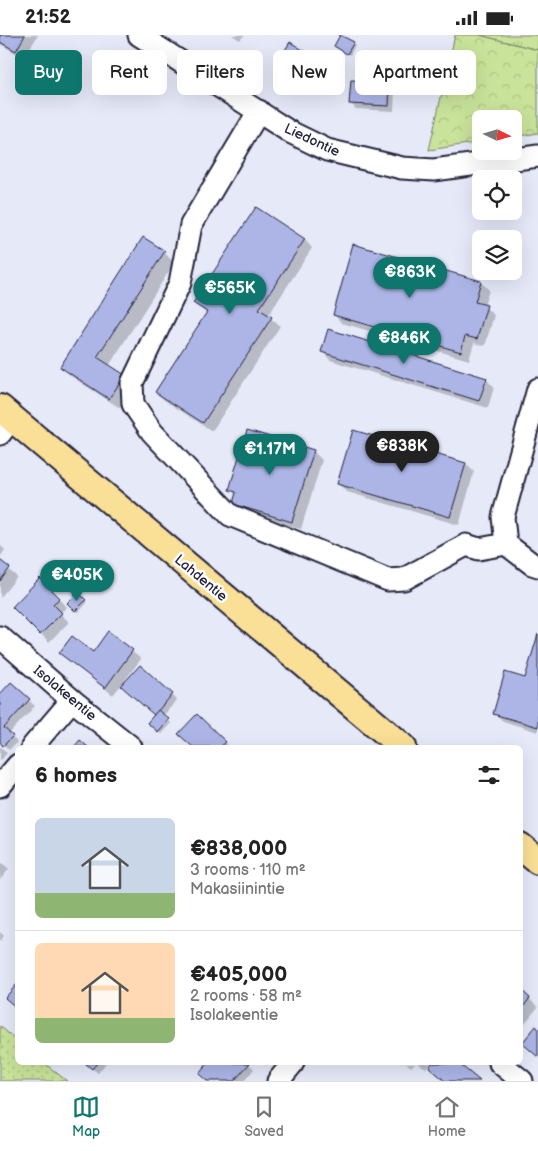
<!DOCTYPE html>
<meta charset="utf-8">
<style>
:root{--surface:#fff;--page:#f2f2f2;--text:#222;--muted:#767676;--line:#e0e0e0;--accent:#0f766e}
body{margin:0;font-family:"Balsamiq Sans",sans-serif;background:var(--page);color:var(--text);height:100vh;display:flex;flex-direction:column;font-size:19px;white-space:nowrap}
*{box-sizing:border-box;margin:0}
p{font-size:16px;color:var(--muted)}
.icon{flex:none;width:28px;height:28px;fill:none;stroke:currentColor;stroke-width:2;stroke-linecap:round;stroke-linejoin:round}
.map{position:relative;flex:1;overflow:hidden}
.panel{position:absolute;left:15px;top:710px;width:508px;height:320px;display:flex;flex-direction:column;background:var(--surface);border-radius:8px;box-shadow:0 5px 20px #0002}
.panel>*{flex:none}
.hud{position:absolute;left:15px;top:15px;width:509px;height:45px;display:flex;gap:10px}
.needle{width:32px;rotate:95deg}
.fabs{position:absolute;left:472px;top:75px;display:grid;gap:10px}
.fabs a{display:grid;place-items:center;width:50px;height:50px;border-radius:8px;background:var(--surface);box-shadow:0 5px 20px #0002;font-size:25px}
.price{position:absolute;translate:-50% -42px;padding:0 11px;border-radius:18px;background:var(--accent);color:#fff;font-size:16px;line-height:32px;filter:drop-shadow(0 1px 2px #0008)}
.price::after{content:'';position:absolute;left:50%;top:30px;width:15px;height:11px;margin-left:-8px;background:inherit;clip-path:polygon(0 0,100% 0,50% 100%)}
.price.selected{background:#222;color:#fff}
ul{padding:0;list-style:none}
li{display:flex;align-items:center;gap:15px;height:125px;padding:0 20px}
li+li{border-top:1px solid var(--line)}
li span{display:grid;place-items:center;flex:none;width:140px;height:100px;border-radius:8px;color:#555}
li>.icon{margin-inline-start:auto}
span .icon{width:60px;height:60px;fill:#fffc;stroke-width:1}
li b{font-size:21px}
h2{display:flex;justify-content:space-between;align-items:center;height:60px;padding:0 20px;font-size:21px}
.chip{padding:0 18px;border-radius:8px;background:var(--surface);box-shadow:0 5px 20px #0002;font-size:18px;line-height:45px}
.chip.selected{background:var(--accent);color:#fff}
.status{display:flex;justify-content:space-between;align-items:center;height:35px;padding:0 25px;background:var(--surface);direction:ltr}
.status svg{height:14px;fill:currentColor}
.tab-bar{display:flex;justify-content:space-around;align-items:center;height:70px;border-top:1px solid var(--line);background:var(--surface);font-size:14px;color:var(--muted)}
.tab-bar a{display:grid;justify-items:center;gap:2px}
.tab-bar .selected{color:var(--accent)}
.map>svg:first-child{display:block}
.grass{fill:url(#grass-tufts);stroke:#76826a}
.forest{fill:url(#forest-crowns);stroke:#76826a}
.park{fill:url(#park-dots);stroke:#76826a}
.shadow{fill:#0003}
.building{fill:#acb5e6;stroke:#22223b}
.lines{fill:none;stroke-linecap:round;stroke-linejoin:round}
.minor-casing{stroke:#22223b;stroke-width:25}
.major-casing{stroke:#22223b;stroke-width:30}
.minor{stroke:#fff;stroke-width:21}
.major{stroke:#fadf96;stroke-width:26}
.labels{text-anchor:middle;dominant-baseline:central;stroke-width:5;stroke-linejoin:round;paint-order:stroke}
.street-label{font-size:14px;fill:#22223b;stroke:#fff}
</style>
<div class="status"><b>21:52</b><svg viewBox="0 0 49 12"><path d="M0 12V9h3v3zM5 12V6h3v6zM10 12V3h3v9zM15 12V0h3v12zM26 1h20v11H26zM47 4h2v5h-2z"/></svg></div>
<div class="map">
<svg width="538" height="1046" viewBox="0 0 538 1046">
<defs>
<pattern id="grass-tufts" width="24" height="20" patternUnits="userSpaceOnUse" patternTransform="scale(1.25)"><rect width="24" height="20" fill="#c9e39a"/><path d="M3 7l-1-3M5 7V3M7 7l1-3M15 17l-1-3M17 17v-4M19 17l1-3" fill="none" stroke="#acc286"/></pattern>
<pattern id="forest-crowns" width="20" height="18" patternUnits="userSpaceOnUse" patternTransform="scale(1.25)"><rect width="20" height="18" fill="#c9e39a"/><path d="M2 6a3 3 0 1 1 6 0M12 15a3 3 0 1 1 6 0" fill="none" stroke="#acc286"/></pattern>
<pattern id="park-dots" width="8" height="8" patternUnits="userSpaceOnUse" patternTransform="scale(1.25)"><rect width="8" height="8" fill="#c9e39a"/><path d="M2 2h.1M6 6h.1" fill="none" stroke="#acc286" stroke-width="1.8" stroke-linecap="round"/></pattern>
</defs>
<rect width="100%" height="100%" fill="#e6e9f8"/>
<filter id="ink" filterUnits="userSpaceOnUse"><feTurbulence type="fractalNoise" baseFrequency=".02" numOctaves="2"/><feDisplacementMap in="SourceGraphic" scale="10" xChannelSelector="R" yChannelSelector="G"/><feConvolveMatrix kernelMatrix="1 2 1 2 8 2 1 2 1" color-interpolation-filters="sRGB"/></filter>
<g filter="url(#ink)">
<!-- grass -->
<path class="grass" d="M479 0H538V15Z"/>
<!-- forest -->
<path class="forest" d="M455 0H479L538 15V98L514 102V84H481V107L429 115Z"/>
<!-- park -->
<path class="park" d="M0 991 17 1006 18 1028H44L67 1046H0Z"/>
<!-- shadow -->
<g class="shadow">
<path d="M0 0H38L24 23 0 9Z"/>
<path d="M232 0H244L240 5Z"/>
<path d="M353 8 355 10 350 20 337 13Z"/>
<path d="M339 25 345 31 332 50 318 41 312 50 279 27 321 28Z"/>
<path d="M406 27 409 30 407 50H399L396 47Z"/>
<path d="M390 48 395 53 394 76 356 74 351 69Z"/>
<path d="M304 204 312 213 268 281 280 291 212 396 164 365 156 357 207 279 195 268Z"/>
<path d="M164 217 174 228 109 331 135 351 120 373 72 342 61 331Z"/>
<path d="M481 247 489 255 484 271 494 280 485 311 474 308 469 325 342 288 334 280Z"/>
<path d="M322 316 486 344 494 352 488 373 330 325Z"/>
<path d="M313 416 322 425 301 494 242 477 234 469 237 460 230 454Z"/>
<path d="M466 429 474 437 459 490 347 457 338 449Z"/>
<path d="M0 510 5 515 0 522Z"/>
<path d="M0 527 17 542 0 563Z"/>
<path d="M40 545 67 572 60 578 69 587 49 607 14 572Z"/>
<path d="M78 559 87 568 78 578 69 568Z"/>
<path d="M109 598 141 624 125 645 172 660 177 665 163 681 171 688 161 699 149 688 155 680 122 649 113 660 61 618 93 619Z"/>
<path d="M538 604V697L503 686 494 678 526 644Z"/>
<path d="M11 649 35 671 9 699 17 707 9 715 0 706V661Z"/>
<path d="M197 681 230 712H194L180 699Z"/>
<path d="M0 711 7 718 1 725 0 724Z"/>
<path d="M0 826 9 834 0 845Z"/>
<path d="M0 897 4 901 0 906Z"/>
<path d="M520 956 538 972 520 994Z"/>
<path d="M85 1028H106L98 1038Z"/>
<path d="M210 1028H248L254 1034 244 1046H208L200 1038Z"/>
<path d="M406 1028H415L411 1032Z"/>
<path d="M418 1028H430L426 1033Z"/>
</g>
<!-- building -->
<g class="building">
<path d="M0 0H25L16 16 0 7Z"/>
<path d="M340 0 354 7 347 19 334 11Z"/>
<path d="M290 7 321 26 327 16 340 24 326 46 312 37 307 46 277 28Z"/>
<path d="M397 25 407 26 405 48H395Z"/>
<path d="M351 45 390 47 389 71 349 69Z"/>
<path d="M256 172 305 204 259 274 272 282 203 388 155 357 207 277 193 268Z"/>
<path d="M143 202 165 216 97 322 125 340 109 364 60 332Z"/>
<path d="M353 209 481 246 475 267 487 270 477 304 465 301 461 317 333 280Z"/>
<path d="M328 294 487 343 479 366 321 317Z"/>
<path d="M247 395 314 415 292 487 233 469 236 457 229 455Z"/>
<path d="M353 395 466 428 450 482 337 449Z"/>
<path d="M0 525 10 533 0 546Z"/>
<path d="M40 543 60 563 53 569 62 578 40 600 12 572Z"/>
<path d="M78 557 86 565 75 576 67 568Z"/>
<path d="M108 596 133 615 105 653 59 618 72 601 93 617Z"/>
<path d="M538 599V692L493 679 505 637 525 643Z"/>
<path d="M140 630 173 659 154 680 121 651Z"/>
<path d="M11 647 30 664 4 693 13 701 3 711 0 707V659Z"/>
<path d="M158 675 169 684 158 697 147 688Z"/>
<path d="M197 679 226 707 220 712H193L178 699Z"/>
<path d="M80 705 88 712H74Z"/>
<path d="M18 948V974L5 963Z"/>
<path d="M520 954 530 963 520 976Z"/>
<path d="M536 991 538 993V1022L522 1008Z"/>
<path d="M85 1028H97L92 1034Z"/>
<path d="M208 1028H250L234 1046H207L199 1039Z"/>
<path d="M432 1028H458L480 1046H445L429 1032Z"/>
</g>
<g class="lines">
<defs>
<g id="minor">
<path d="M139 0 290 97 327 115 402 133 434 135 538 121"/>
<path d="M259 76 191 190 180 248 132 348 133 369 152 397 230 480 388 545 404 544 466 510 479 514 506 509"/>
<path d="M538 354 503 482 506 509 532 529 538 531"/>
<path d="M0 399 12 383"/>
<path d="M0 602 72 665 131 712"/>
<path d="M32 712 72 665"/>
<path d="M0 751 18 730"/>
<path d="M500 1028 522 1046"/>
<path d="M278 1046 293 1028"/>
</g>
<g id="major">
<path d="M0 373 403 712"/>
<path d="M520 811 538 826"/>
</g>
</defs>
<!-- minor casing -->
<use href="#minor" class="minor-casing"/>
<!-- major casing -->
<use href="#major" class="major-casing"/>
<!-- minor -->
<use href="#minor" class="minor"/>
<!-- major -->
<use href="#major" class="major"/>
</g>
</g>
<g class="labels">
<!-- street labels -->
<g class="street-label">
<text transform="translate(312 105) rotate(25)">Liedontie</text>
<text transform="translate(201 543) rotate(40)">Lahdentie</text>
<text transform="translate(65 658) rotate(40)">Isolakeentie</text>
</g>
</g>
</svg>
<div class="fabs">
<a><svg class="needle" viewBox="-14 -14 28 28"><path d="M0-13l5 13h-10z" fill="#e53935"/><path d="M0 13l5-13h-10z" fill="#767676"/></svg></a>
<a><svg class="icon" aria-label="locate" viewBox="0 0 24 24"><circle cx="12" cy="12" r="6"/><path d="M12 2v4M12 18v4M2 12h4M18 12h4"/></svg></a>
<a><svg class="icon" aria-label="layers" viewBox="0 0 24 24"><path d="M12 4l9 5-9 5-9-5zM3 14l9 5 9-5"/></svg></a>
</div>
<b class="price" style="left:410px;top:264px">€863K</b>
<b class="price" style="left:230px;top:280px">€565K</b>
<b class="price" style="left:404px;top:330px">€846K</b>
<b class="price selected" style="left:402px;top:438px">€838K</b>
<b class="price" style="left:270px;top:441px">€1.17M</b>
<b class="price" style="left:77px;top:567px">€405K</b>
<div class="hud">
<a class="chip selected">Buy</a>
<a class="chip">Rent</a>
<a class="chip">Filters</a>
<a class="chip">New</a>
<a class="chip">Apartment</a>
</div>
<section class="panel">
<h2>6 homes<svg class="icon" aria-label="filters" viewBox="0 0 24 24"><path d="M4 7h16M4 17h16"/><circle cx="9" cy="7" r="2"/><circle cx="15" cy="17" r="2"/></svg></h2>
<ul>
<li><span style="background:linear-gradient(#c9d6e8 75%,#8fb573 0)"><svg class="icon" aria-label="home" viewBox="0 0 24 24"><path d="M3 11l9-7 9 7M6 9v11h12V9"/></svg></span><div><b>€838,000</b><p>3 rooms · 110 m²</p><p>Makasiinintie</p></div></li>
<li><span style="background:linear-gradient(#ffd9b3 75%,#8fb573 0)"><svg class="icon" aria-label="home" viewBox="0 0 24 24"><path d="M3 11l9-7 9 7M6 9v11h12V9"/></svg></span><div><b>€405,000</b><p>2 rooms · 58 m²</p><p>Isolakeentie</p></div></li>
</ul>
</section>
</div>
<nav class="tab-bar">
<a class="selected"><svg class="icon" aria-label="map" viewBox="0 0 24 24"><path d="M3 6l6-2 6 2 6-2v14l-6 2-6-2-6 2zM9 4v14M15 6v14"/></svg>Map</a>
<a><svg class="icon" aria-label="saved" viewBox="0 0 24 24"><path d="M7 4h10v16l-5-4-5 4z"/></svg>Saved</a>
<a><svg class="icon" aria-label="home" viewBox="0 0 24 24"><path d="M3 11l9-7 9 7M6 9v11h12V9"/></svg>Home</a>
</nav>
